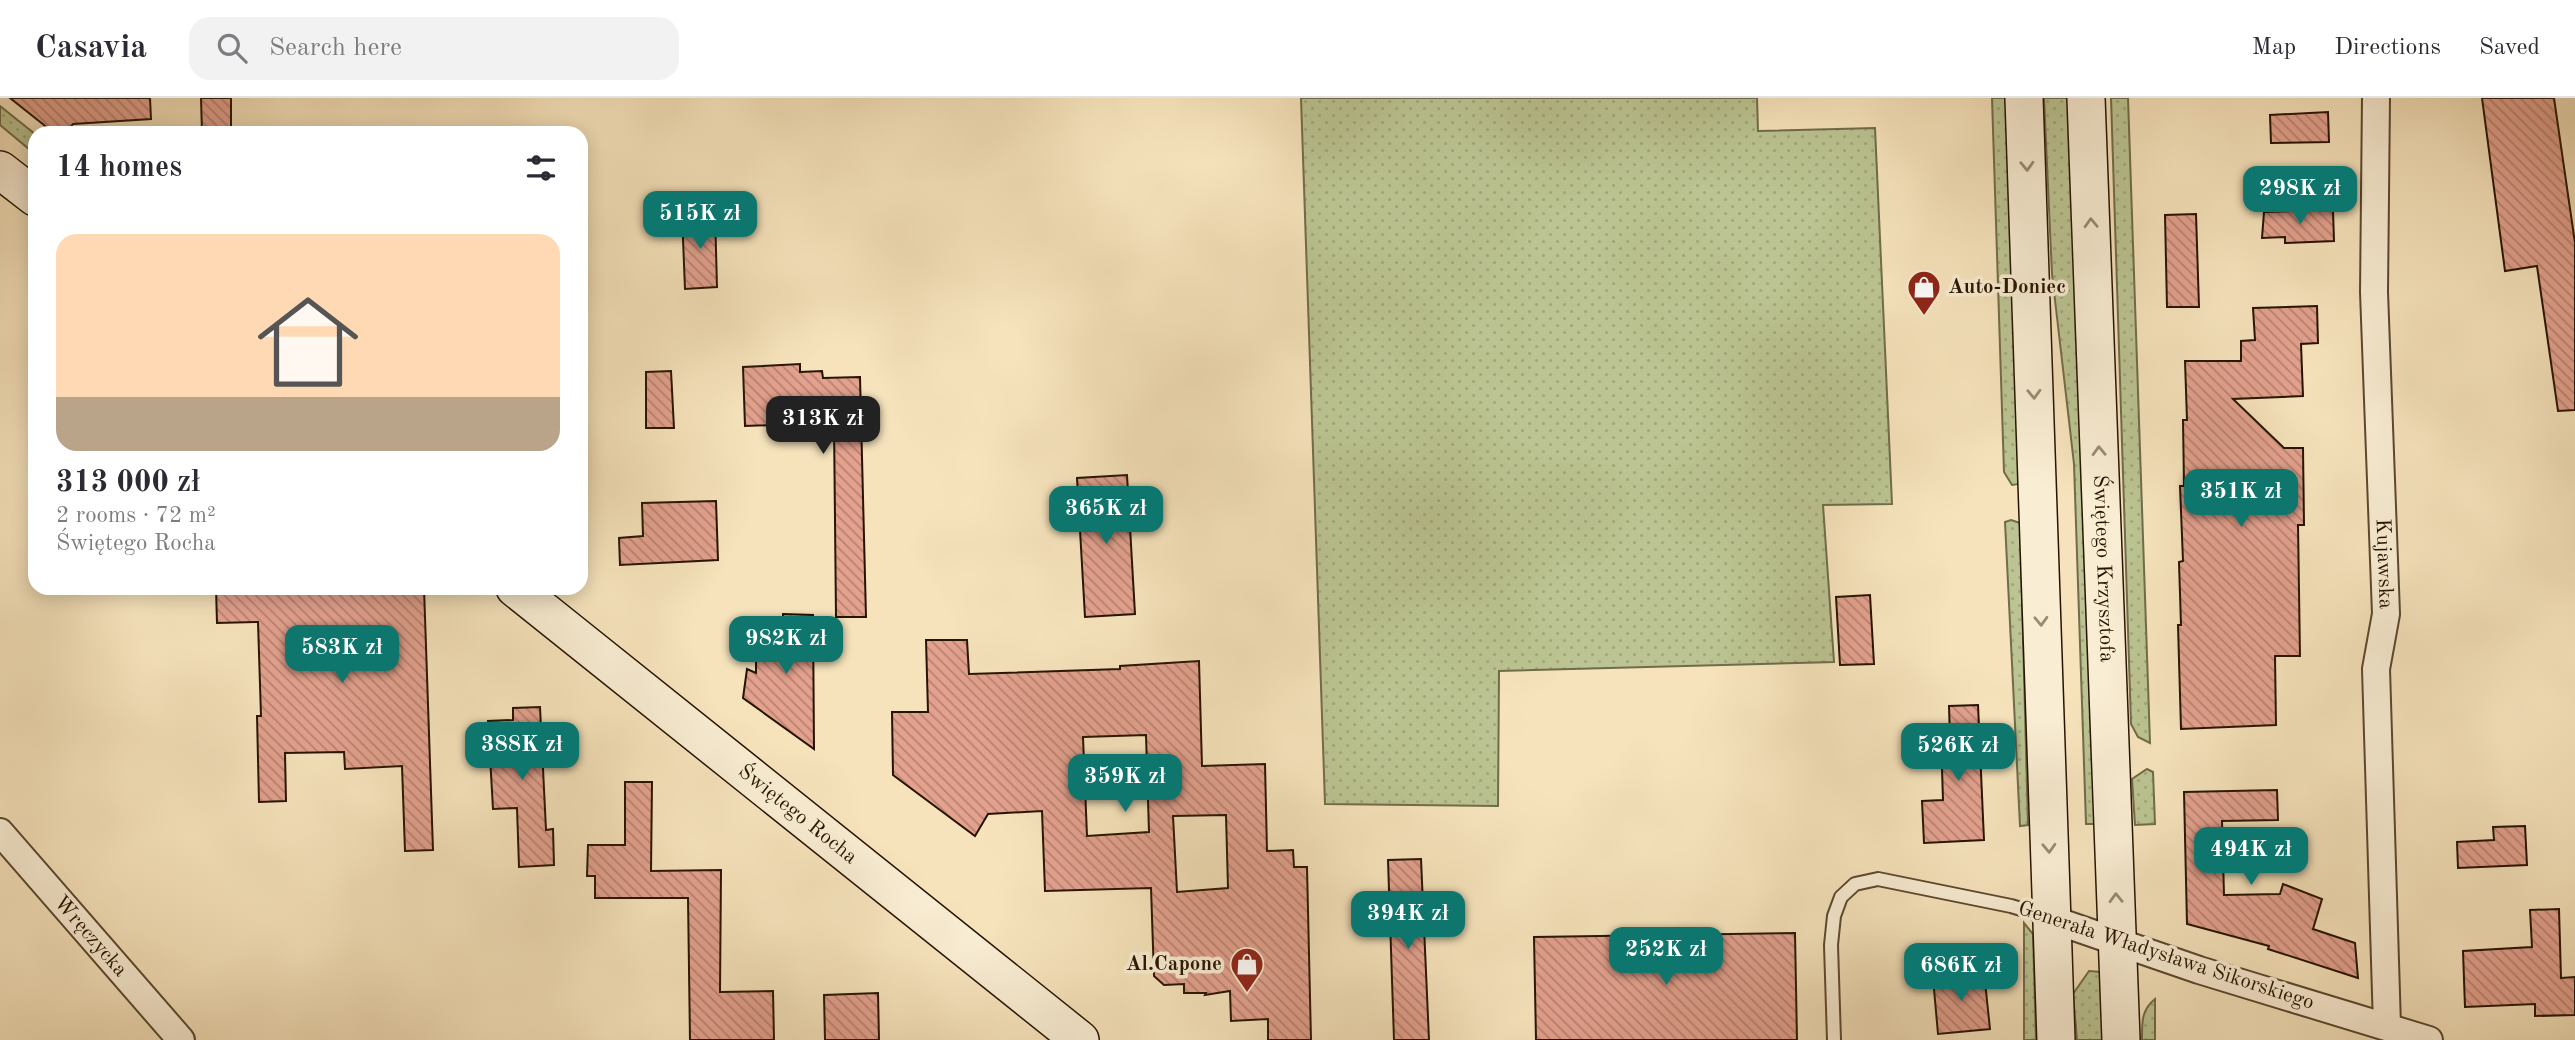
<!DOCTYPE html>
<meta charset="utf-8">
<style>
:root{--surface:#fff;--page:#f2f2f3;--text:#2b2b33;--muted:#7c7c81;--line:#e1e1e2;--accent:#0f766e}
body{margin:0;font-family:"Old Standard TT",serif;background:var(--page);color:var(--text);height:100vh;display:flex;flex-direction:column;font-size:26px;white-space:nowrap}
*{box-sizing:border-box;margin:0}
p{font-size:23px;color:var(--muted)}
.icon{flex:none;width:38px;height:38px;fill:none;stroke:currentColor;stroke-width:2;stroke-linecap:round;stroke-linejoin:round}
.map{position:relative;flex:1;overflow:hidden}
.details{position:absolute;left:28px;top:28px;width:560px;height:469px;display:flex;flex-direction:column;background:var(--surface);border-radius:21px;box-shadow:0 4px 18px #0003}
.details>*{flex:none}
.price{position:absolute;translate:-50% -60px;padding:0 16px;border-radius:14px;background:var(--accent);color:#fff;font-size:23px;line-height:46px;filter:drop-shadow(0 2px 4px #0008)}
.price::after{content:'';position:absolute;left:50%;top:42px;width:21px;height:16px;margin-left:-10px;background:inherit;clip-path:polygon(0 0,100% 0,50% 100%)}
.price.selected{background:#222;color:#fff}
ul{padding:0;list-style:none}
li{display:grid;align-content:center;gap:14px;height:371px;padding:0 28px}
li+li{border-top:2px solid var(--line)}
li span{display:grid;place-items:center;height:217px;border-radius:21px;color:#555}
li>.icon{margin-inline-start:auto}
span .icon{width:126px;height:126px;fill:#fffc;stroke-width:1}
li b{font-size:30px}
h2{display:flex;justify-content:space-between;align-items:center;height:84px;padding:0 28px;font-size:30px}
header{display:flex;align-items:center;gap:42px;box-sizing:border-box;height:98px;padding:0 35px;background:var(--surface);border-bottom:2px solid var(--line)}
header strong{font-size:33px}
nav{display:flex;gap:38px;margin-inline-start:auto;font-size:24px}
.search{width:490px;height:63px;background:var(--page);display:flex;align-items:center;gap:18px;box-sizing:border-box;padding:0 24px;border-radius:21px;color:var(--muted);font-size:26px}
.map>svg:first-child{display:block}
.grass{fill:url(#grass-dots);stroke:#716c49;stroke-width:2}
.building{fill:url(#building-back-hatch);stroke:#271400;stroke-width:2;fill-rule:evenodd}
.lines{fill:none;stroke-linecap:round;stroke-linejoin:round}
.lane-casing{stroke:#5b482f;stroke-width:16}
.street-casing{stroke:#5b482f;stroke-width:30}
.secondary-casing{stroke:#271400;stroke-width:40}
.lane{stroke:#f9edd3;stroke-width:12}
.street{stroke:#f9edd3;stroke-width:26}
.secondary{stroke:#f9edd3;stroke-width:37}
.oneway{stroke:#9a8b74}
.labels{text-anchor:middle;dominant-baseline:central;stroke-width:7;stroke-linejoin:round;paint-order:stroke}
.poi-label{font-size:21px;font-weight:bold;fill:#271400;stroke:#f9edd3;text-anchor:start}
.street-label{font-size:21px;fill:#271400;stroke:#f9edd3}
</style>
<header>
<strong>Casavia</strong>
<div class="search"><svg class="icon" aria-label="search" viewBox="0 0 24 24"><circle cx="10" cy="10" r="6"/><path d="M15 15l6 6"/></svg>Search here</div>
<nav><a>Map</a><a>Directions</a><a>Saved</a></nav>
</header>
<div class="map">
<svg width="2575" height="942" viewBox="0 0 2575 942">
<defs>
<pattern id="grass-dots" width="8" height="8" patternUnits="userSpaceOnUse" patternTransform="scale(1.75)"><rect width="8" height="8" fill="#bbc492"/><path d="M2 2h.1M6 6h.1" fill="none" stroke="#a1a87c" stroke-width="1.8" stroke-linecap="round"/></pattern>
<pattern id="building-back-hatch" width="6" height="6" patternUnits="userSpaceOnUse" patternTransform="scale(1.75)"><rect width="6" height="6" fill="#e3a18e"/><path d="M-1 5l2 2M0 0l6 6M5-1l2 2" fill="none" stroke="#b88272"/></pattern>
</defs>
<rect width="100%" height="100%" fill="#f6e3bc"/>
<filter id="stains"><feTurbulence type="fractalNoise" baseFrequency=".00286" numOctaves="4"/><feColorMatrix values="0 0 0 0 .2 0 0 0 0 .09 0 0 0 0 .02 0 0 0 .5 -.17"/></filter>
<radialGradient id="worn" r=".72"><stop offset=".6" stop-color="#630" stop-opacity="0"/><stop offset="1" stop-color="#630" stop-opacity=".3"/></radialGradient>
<!-- grass -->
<g class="grass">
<path d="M1301 0H1757L1758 33 1875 30 1892 406 1823 407 1834 564 1499 573 1498 708 1325 706Z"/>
<path d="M1992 0H2006L2019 386 2012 387 2004 374Z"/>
<path d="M2044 0H2072L2097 726H2086L2074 366 2052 176Z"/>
<path d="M2111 0H2128L2150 645 2138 639 2131 626Z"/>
<path d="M0 8 35 36V56L0 27Z"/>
<path d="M2011 422 2020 425 2028 727 2020 728 2005 424Z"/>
<path d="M2147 671 2153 674 2155 726 2135 727 2132 681Z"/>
<path d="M2024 825 2033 836 2036 942H2024Z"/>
<path d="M2089 873 2101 874 2104 942H2077L2073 896Z"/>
<path d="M2155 901V942H2142C2142 925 2141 912 2155 901Z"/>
</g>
<!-- building -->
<g class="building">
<path d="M10 0H150L151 21 73 26 66 35H54Z"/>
<path d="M201 0H231V35H202Z"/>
<path d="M2482 0H2554L2575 145V312L2558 313 2537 168 2505 173Z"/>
<path d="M2328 14 2329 44 2271 45 2270 17Z"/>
<path d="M2333 112 2334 143 2285 145V139L2262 140 2264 114Z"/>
<path d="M715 115 717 189 685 191 682 116Z"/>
<path d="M2196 116 2199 209H2167L2165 117Z"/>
<path d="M2317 208 2318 245 2301 246 2303 298 2233 301 2284 350H2303L2304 427H2298L2300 558H2275L2276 627 2181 631 2178 527H2181L2179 464 2183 463 2180 388H2184L2183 322H2187L2185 263H2241V243L2255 242 2253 210Z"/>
<path d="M800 266V274L822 273 823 280 860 279 866 519H836L834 325 745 328 743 269Z"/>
<path d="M671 273 674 330H646V274Z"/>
<path d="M1127 377 1135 516 1085 519 1077 380Z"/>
<path d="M716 403 718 462 620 467 619 440 643 438 642 405Z"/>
<path d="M216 490H424L433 752 405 753 402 668 345 671 344 654 285 655 286 703 259 704 257 618H261L258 524 217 525Z"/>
<path d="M1870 497 1874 566 1840 567 1836 499Z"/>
<path d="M783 516 813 517 814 651 743 600 747 571 756 575V533H783Z"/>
<path d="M926 542H967L969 576 1120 571V568L1199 563 1202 668 1265 666 1267 753 1293 752 1294 769H1307L1311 942H1268V921L1231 923 1230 893 1205 897 1206 895H1184V886L1164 887 1154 878 1151 790 1045 793 1042 713 988 716 975 738 893 677 892 614H928ZM1146 637 1149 734 1087 738 1083 639ZM1226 717 1228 790 1177 794 1173 718Z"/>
<path d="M1978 607 1984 742 1924 745 1922 703 1943 702 1941 640H1950L1949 608Z"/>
<path d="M540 609 546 732 553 731 554 767 519 769 517 710 493 711 488 623 513 622V610Z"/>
<path d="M625 684H652L651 773 721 772 720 894 773 893 774 942H690L688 800H595V778H587L588 747H625Z"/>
<path d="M2277 692 2278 722 2222 723 2224 797 2280 796 2283 786 2322 801 2313 831 2355 845 2358 880 2268 851 2269 848 2187 826 2184 694Z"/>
<path d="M2525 728 2527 767 2458 770 2457 744 2494 742 2493 729Z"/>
<path d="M1421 761 1429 942H1394L1388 762Z"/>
<path d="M2559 811 2561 880 2575 879V917L2535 918V906L2465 909 2463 853 2532 849 2530 812Z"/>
<path d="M1795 835 1797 942H1536L1534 839Z"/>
<path d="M1984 874 1990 931 1938 936 1933 880Z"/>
<path d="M878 895 879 942H825L824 897Z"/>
</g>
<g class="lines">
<defs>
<path id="lane" d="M1834 942 1831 847 1834 818 1841 799 1855 786 1878 781 2011 808 2048 819"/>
<g id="street">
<path id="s1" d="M2376 0 2374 194 2386 516 2376 571 2387 928"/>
<path id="s2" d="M0 734 181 942"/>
<path d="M2051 821 2199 872 2429 942"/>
</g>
<g id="secondary">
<path d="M2024 0 2056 942"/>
<path id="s3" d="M2086 0 2121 942"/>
<path d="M0 72 35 99"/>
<path id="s4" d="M515 490 1080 942"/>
</g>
</defs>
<!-- lane casing -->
<use href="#lane" class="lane-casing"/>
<!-- street casing -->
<use href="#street" class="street-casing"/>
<!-- secondary casing -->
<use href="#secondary" class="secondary-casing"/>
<!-- lane -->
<use href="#lane" class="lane"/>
<!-- street -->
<use href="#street" class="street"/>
<!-- secondary -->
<use href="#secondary" class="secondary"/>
</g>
<!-- one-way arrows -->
<defs><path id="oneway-chevron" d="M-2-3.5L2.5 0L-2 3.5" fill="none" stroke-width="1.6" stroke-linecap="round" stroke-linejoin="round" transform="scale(1.75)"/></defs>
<g class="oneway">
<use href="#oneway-chevron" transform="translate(2027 68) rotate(88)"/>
<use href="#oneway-chevron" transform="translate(2091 125) rotate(-92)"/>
<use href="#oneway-chevron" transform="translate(2034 296) rotate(88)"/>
<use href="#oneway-chevron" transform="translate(2099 353) rotate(-92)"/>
<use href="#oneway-chevron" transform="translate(2041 523) rotate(88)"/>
<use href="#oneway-chevron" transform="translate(2049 750) rotate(88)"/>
<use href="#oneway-chevron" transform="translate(2116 800) rotate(-92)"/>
</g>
<!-- icons -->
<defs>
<symbol id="shop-pin" viewBox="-11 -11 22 30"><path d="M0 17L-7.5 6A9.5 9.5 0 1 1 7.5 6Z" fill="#8f2418" stroke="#f9edd3"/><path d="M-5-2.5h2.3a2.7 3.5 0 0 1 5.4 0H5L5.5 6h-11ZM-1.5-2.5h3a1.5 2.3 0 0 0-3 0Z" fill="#fff"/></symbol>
</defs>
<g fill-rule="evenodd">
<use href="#shop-pin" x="1905" y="170" width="38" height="52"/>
<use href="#shop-pin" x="1228" y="847" width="38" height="52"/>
</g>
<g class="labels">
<!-- poi labels -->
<g class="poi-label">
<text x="1948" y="189">Auto-Doniec</text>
<text x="1222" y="866" text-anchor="end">Al.Capone</text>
</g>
<!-- street labels -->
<g class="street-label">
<text stroke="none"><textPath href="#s1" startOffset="466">Kujawska</textPath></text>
<text stroke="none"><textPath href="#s3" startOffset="471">Świętego Krzysztofa</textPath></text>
<text stroke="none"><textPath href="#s4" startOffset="362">Świętego Rocha</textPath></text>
<text stroke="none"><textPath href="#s2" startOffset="138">Wręczycka</textPath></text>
<text transform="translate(2166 858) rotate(18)">Generała Władysława Sikorskiego</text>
</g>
</g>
<rect width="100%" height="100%" filter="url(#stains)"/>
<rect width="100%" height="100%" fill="url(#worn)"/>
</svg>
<b class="price" style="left:2300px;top:128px">298K zł</b>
<b class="price" style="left:700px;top:153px">515K zł</b>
<b class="price selected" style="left:823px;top:358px">313K zł</b>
<b class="price" style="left:2241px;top:431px">351K zł</b>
<b class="price" style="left:1106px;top:448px">365K zł</b>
<b class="price" style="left:786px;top:578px">982K zł</b>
<b class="price" style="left:342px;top:587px">583K zł</b>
<b class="price" style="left:522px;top:684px">388K zł</b>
<b class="price" style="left:1958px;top:685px">526K zł</b>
<b class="price" style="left:1125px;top:716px">359K zł</b>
<b class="price" style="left:2251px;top:789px">494K zł</b>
<b class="price" style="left:1408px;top:853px">394K zł</b>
<b class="price" style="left:1666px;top:889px">252K zł</b>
<b class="price" style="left:1961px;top:905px">686K zł</b>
<section class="details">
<h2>14 homes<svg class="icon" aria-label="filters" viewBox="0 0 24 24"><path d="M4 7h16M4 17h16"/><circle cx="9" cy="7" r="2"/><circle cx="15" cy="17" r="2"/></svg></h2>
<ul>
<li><span style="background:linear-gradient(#ffd9b3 75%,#b9a48a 0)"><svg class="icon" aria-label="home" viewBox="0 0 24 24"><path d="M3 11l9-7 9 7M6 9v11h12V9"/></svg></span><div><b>313 000 zł</b><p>2 rooms · 72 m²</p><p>Świętego Rocha</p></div></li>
</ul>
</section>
</div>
